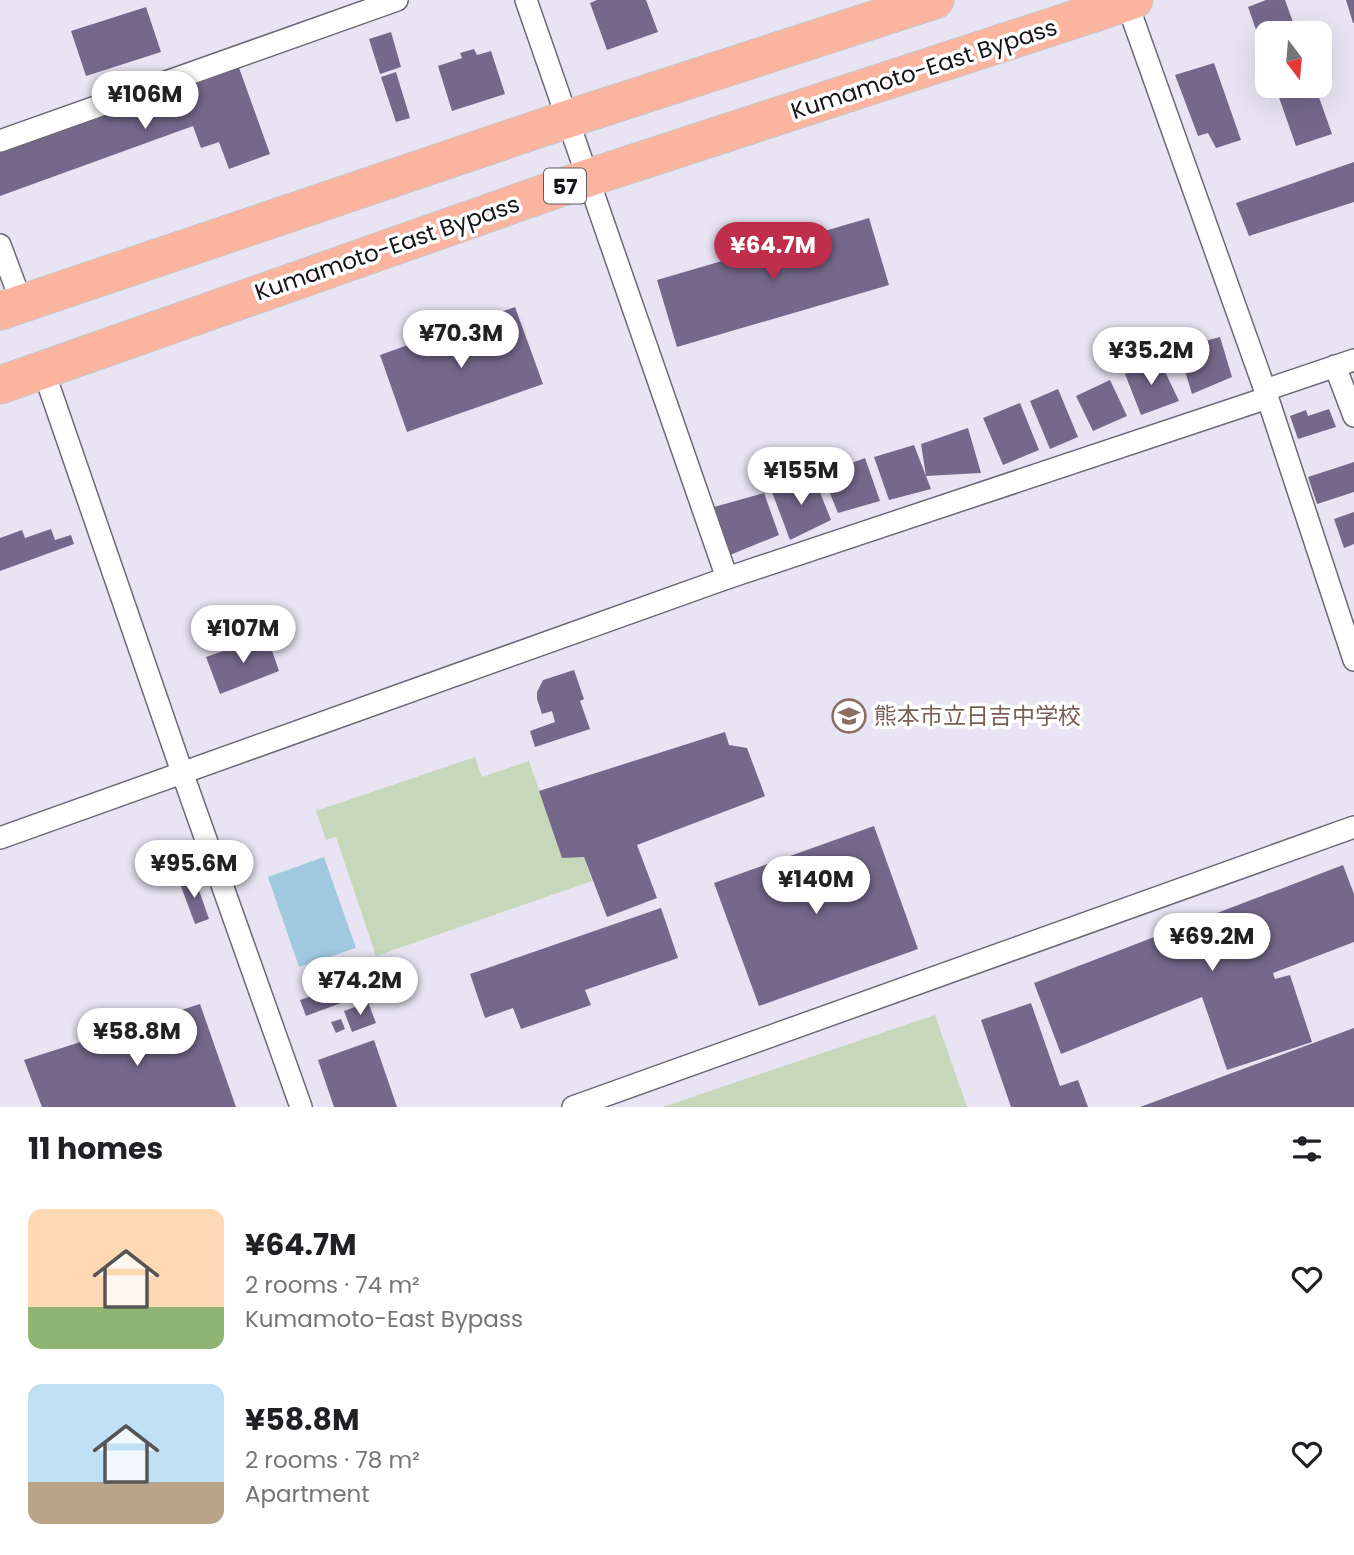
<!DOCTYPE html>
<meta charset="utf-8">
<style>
:root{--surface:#fff;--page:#f2f2f2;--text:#202124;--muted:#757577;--accent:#bf2e4b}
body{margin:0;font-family:Poppins,"Noto Sans JP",sans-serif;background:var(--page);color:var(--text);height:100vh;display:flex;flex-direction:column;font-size:26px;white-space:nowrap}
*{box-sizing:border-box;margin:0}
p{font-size:23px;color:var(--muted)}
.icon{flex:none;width:38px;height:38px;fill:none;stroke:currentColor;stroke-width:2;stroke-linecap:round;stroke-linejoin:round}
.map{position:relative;height:1107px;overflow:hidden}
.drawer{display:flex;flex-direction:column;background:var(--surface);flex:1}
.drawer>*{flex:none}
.needle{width:46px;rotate:164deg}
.buttons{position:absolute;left:1255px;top:21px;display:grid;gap:14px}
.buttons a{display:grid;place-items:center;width:77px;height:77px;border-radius:14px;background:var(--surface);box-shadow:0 7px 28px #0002;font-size:35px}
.price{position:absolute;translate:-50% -60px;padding:0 16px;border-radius:24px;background:#fff;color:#222;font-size:23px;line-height:46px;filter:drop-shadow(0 2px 4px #0008)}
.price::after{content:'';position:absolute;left:50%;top:42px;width:21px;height:16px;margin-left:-10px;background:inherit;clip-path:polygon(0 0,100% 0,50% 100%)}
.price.on{background:var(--accent);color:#fff}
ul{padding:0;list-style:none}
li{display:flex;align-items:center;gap:21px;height:175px;padding:0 28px}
li span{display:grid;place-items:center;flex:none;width:196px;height:140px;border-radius:14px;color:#555}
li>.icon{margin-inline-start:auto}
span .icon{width:84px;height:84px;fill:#fffc;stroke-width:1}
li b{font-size:30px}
h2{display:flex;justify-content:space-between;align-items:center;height:84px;padding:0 28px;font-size:30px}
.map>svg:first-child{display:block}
.green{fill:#c6d8b9}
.water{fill:#a0c9e0}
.building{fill:#74698b}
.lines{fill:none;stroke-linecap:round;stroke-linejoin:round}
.street-casing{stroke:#6c6875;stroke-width:24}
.highway-casing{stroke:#c7c7c8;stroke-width:39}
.street{stroke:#fff;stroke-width:21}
.highway{stroke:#fbb49e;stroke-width:37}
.labels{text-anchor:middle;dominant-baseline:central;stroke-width:7;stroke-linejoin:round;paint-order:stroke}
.shield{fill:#fff;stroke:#5c5b5f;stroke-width:2}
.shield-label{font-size:21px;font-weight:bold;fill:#16151a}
.street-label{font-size:23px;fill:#16151a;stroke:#fff}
.education-label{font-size:23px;fill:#785e54;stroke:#fff;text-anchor:start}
</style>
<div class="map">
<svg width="1354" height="1107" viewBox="0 0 1354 1107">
<rect width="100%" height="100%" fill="#e8e4f3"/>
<!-- green -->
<g class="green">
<path d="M475 757 482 777 529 761 562 857H584L592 881 376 956 336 837 326 840 316 811Z"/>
<path d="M935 1015 967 1107H663Z"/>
</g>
<!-- water -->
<path class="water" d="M324 857 356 948 299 967 268 877Z"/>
<!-- building -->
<g class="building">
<path d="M597 0H646L658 32 607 50 590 3Z"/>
<path d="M1266 0H1285L1297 33H1267V61L1248 7Z"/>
<path d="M1346 0H1354V23H1353Z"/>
<path d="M146 7 161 52 86 76 71 31Z"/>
<path d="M391 32 401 67 380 74 369 39Z"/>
<path d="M474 49 477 55 491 51 505 94 452 111 438 66 462 58 460 53Z"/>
<path d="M1214 63 1241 140 1216 148 1208 133 1198 136 1175 75Z"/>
<path d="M238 65 270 154 229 169 219 142 201 148 193 126 0 196V151Z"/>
<path d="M396 72 410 118 396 122 381 77Z"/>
<path d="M1275 86H1315L1332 134 1296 146Z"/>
<path d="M1354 162V202L1249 236 1236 203Z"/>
<path d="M869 218 889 285 677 347 657 280Z"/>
<path d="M515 307 543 384 407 432 380 355Z"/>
<path d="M1220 337 1232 377 1192 394 1178 348Z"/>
<path d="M1159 359 1179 401 1141 415 1125 374Z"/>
<path d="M1110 380 1127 416 1093 431 1076 396Z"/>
<path d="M1058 389 1078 437 1050 449 1030 401Z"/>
<path d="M1020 403 1039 450 1003 465 983 418Z"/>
<path d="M1329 409 1336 427 1298 439 1290 416 1306 410 1308 416Z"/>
<path d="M968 428 981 473 926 476 921 444Z"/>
<path d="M914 445 931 489 889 500 874 457Z"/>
<path d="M865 458 880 501 838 513 822 474Z"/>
<path d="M1354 462V492L1317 504 1308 477Z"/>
<path d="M814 477 831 520 790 540 772 492Z"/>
<path d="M764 493 779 535 730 555 714 507Z"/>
<path d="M1354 512V544L1344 548 1334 519Z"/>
<path d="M51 529 55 540 71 535 74 544 0 571V538L22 530 25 538Z"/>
<path d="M267 636 279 671 220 694 206 657Z"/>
<path d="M574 670 584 699 580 701 590 729 535 747 530 731 555 722 552 711 542 714 537 699V692L543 680Z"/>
<path d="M725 732 729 745 747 748 765 796 637 845 657 898 607 917 584 857 562 858 539 791Z"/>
<path d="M874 826 918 949 759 1006 714 883Z"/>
<path d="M1343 865 1354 894V942L1273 973 1275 979 1290 975 1312 1042 1227 1070 1202 997 1061 1054 1034 983Z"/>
<path d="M194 876 209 919 195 924 179 881Z"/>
<path d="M661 908 678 958 585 990 591 1005 521 1029 513 1008 485 1018 470 974Z"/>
<path d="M366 977 371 992 306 1016 300 1000Z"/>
<path d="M368 1002 376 1023 352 1032 344 1011Z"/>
<path d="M1031 1003 1060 1086 1078 1080 1088 1107H1011L981 1020Z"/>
<path d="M200 1004 236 1107H42L24 1060Z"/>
<path d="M341 1019 345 1029 336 1033 331 1022Z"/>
<path d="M1354 1028V1107H1140Z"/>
<path d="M374 1040 397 1107H334L318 1060Z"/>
</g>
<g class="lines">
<defs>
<g id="street">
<path d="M526 0 727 578"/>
<path d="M1126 0 1265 390 1354 660"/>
<path d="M0 141 397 0"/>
<path d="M0 245 22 304"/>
<path d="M1335 366 1354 416"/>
<path d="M43 369 182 772 301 1107"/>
<path d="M1265 390 1354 360"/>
<path d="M0 838 727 578 1267 398"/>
<path d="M573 1107 1354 827"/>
</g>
<g id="highway">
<path d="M0 311 568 119 935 0"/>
<path d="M0 385 588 178 1134 0"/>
</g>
</defs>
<!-- street casing -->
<use href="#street" class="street-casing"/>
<!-- highway casing -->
<use href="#highway" class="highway-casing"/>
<!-- street -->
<use href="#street" class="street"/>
<!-- highway -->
<use href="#highway" class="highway"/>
</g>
<!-- icons -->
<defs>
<symbol id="school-ring" viewBox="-11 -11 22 22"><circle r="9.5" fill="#fff" stroke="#8d6e63" stroke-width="1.5"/><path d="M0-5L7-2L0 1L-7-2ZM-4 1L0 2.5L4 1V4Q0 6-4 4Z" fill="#8d6e63"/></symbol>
</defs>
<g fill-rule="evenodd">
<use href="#school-ring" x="830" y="697" width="38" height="38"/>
</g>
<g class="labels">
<!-- shield labels -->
<rect class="shield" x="544" y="168.5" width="42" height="35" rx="5"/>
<g class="shield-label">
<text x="565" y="186">57</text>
</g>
<!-- street labels -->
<g class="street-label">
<text transform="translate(924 69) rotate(-18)">Kumamoto-East Bypass</text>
<text transform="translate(387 248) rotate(-19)">Kumamoto-East Bypass</text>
</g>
<!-- education labels -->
<g class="education-label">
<text x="874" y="716">熊本市立日吉中学校</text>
</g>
</g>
</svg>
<div class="buttons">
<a><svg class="needle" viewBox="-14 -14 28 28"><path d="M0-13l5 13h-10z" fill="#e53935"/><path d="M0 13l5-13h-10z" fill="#757577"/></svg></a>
</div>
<b class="price" style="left:145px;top:131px">¥106M</b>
<b class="price on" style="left:773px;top:282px">¥64.7M</b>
<b class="price" style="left:461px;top:370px">¥70.3M</b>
<b class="price" style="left:1151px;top:387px">¥35.2M</b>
<b class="price" style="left:801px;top:507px">¥155M</b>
<b class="price" style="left:243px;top:665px">¥107M</b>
<b class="price" style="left:194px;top:900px">¥95.6M</b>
<b class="price" style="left:816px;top:916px">¥140M</b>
<b class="price" style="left:1212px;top:973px">¥69.2M</b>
<b class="price" style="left:360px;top:1017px">¥74.2M</b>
<b class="price" style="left:137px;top:1068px">¥58.8M</b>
</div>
<section class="drawer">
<h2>11 homes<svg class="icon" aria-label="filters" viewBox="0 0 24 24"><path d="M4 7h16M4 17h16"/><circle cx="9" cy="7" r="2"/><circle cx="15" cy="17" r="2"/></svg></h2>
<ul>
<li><span style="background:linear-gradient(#ffd9b3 70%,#8fb573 0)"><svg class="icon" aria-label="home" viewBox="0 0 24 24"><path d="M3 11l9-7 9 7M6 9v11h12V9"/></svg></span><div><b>¥64.7M</b><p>2 rooms · 74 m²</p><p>Kumamoto-East Bypass</p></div><svg class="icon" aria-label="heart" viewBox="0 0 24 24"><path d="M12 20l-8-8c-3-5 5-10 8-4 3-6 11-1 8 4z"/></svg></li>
<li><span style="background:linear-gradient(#bfe0f5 70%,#b9a48a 0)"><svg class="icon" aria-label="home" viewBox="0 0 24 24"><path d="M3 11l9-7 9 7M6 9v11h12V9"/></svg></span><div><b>¥58.8M</b><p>2 rooms · 78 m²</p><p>Apartment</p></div><svg class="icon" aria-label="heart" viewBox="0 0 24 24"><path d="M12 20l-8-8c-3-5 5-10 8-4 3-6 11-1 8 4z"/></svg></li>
</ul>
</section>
